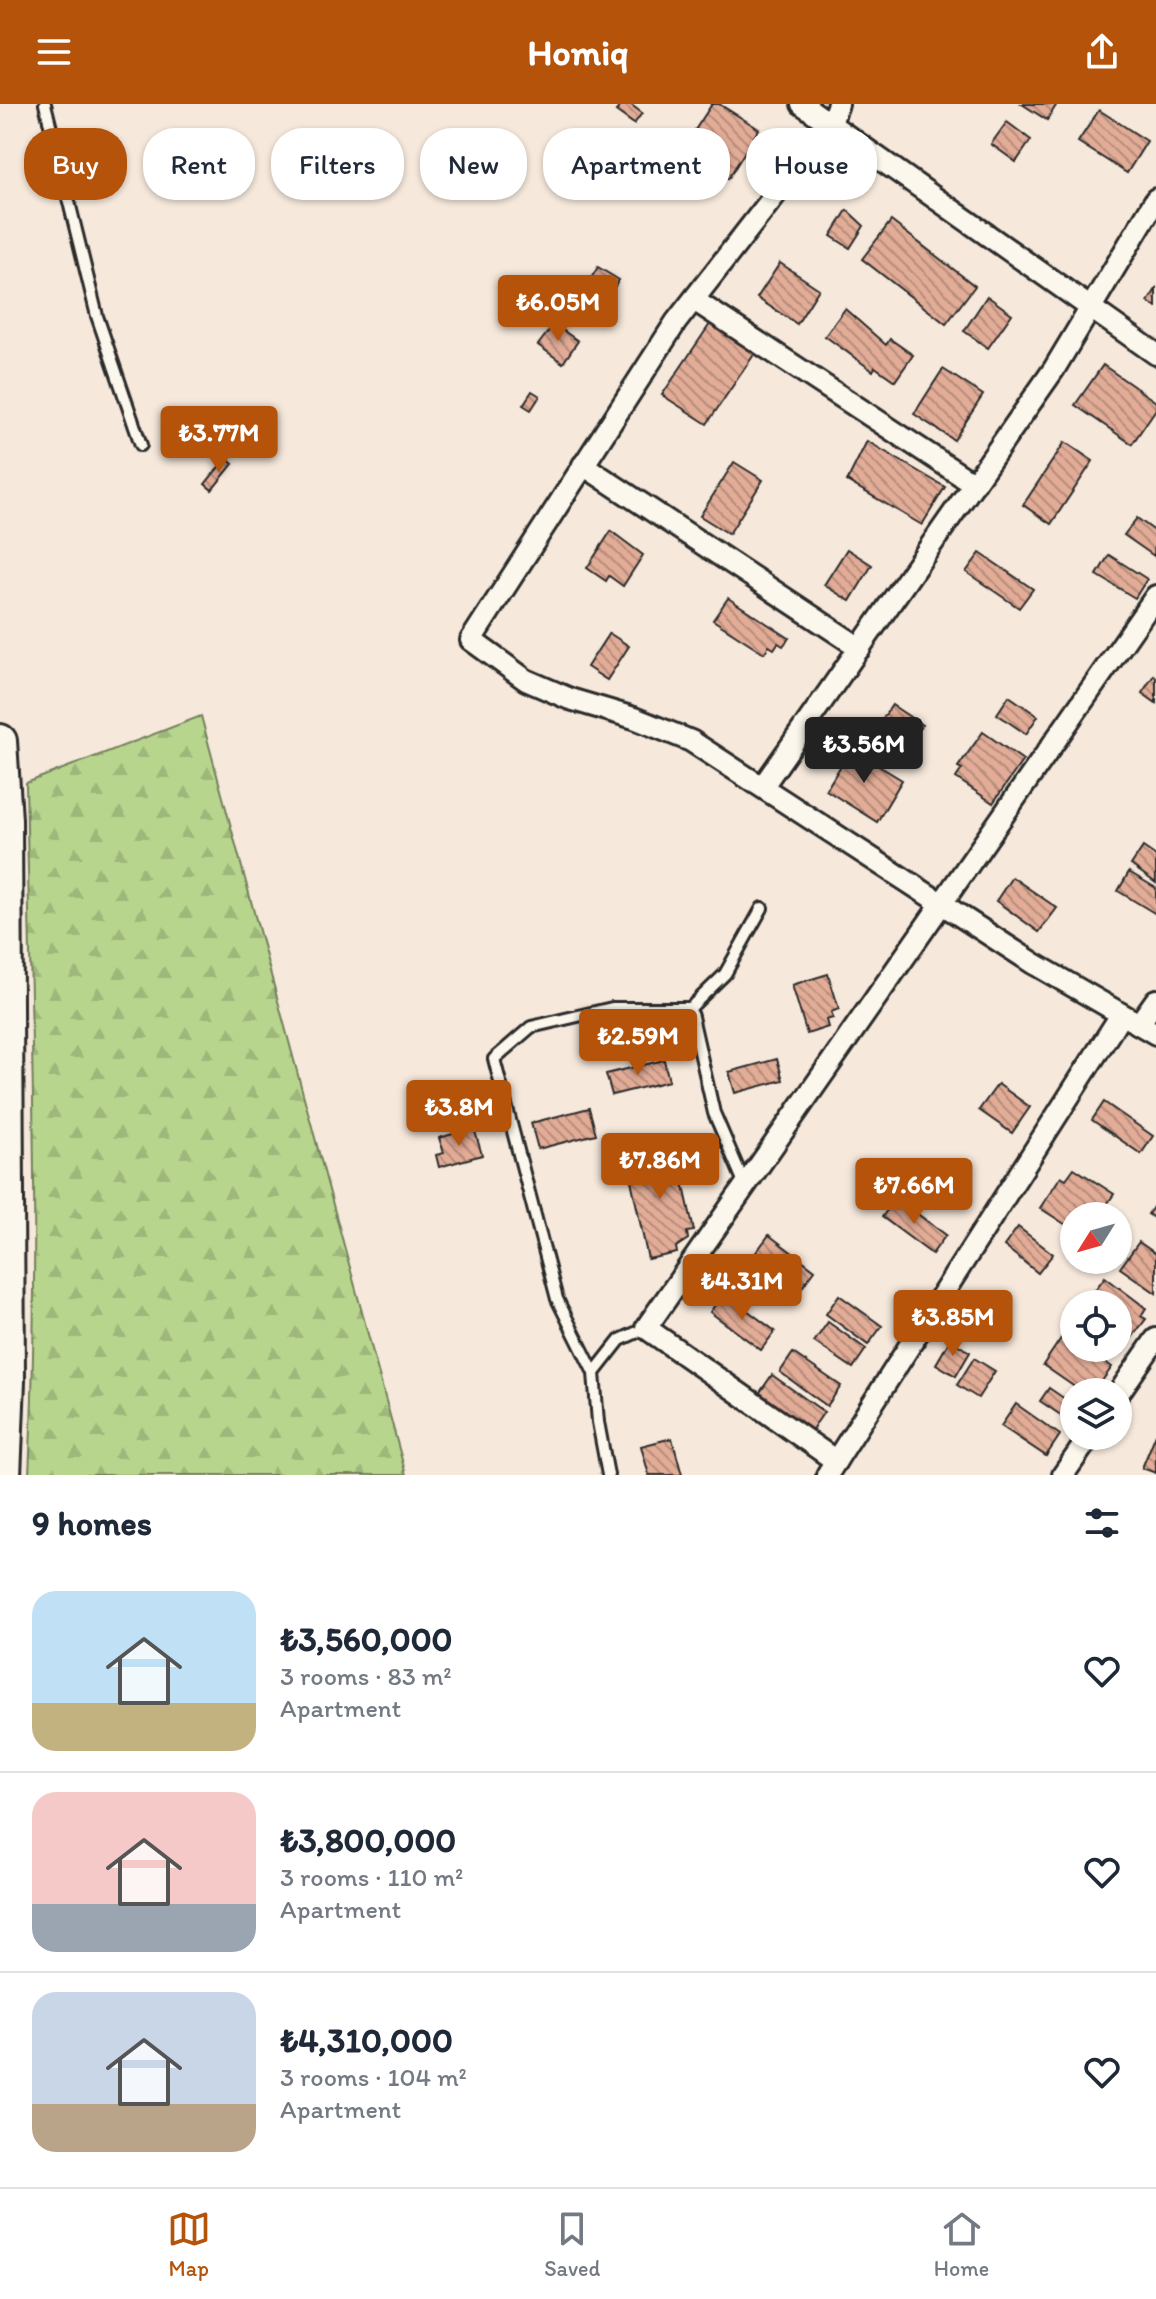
<!DOCTYPE html>
<meta charset="utf-8">
<style>
:root{--surface:#fff;--page:#f2f2f3;--text:#1f2937;--muted:#747a83;--line:#e0e1e3;--accent:#b45309}
body{margin:0;font-family:Itim,sans-serif;background:var(--page);color:var(--text);height:100vh;display:flex;flex-direction:column;font-size:30px;white-space:nowrap}
*{box-sizing:border-box;margin:0}
p{font-size:26px;color:var(--muted)}
.icon{flex:none;width:44px;height:44px;fill:none;stroke:currentColor;stroke-width:2;stroke-linecap:round;stroke-linejoin:round}
.map{position:relative;height:1371px;overflow:hidden}
.side{display:flex;flex-direction:column;background:var(--surface);flex:1}
.side>*{flex:none}
.hud{position:absolute;left:24px;top:24px;width:1108px;height:72px;display:flex;gap:16px}
.needle{width:52px;rotate:233deg}
.fabs{position:absolute;left:1060px;top:1098px;display:grid;gap:16px}
.fabs a{display:grid;place-items:center;width:72px;height:72px;border-radius:50%;background:var(--surface);box-shadow:0 2px 6px #0004;font-size:40px}
.price{position:absolute;translate:-50% -68px;padding:0 18px;border-radius:8px;background:var(--accent);color:#fff;font-size:26px;line-height:52px;filter:drop-shadow(0 2px 4px #0008)}
.price::after{content:'';position:absolute;left:50%;top:48px;width:24px;height:18px;margin-left:-12px;background:inherit;clip-path:polygon(0 0,100% 0,50% 100%)}
.price.active{background:#222;color:#fff}
ul{padding:0;list-style:none}
li{display:flex;align-items:center;gap:24px;height:200px;padding:0 32px}
li+li{border-top:2px solid var(--line)}
li span{display:grid;place-items:center;flex:none;width:224px;height:160px;border-radius:24px;color:#555}
li>.icon{margin-inline-start:auto}
span .icon{width:96px;height:96px;fill:#fffc;stroke-width:1}
li b{font-size:34px}
h2{display:flex;justify-content:space-between;align-items:center;height:96px;padding:0 32px;font-size:34px}
.tag{padding:0 28px;border-radius:32px;background:var(--surface);box-shadow:0 2px 6px #0004;font-size:28px;line-height:72px}
.tag.active{background:var(--accent);color:#fff}
header{display:flex;justify-content:space-between;align-items:center;height:104px;padding:0 32px;background:var(--accent);color:#fff;font-size:36px;font-weight:700}
.menu{display:flex;justify-content:space-around;align-items:center;height:112px;border-top:2px solid var(--line);background:var(--surface);font-size:22px;color:var(--muted)}
.menu a{display:grid;justify-items:center;gap:4px}
.menu .active{color:var(--accent)}
.map>svg:first-child{display:block}
.forest{fill:url(#forest-firs);stroke:#72805c;stroke-width:2}
.building{fill:url(#building-back-hatch);stroke:#2b2b2b;stroke-width:2}
.lines{fill:none;stroke-linecap:round;stroke-linejoin:round}
.service-casing{stroke:#2b2b2b;stroke-width:16}
.minor-casing{stroke:#2b2b2b;stroke-width:26}
.trunk-casing{stroke:#2b2b2b;stroke-width:38}
.service{stroke:#fbf7ec;stroke-width:10}
.minor{stroke:#fbf7ec;stroke-width:20}
.trunk{stroke:#fbf7ec;stroke-width:32}
</style>
<header><svg class="icon" aria-label="menu" viewBox="0 0 24 24"><path d="M4 6h16M4 12h16M4 18h16"/></svg>Homiq<svg class="icon" aria-label="share" viewBox="0 0 24 24"><path d="M12 15V3M7 8l5-5 5 5M5 13v7h14v-7"/></svg></header>
<div class="map">
<svg width="1156" height="1371" viewBox="0 0 1156 1371">
<defs>
<pattern id="forest-firs" width="22" height="20" patternUnits="userSpaceOnUse" patternTransform="scale(2)"><rect width="22" height="20" fill="#b8d58d"/><path d="M5 1l3.5 6h-7zM16 11l3.5 6h-7z" fill="#9eb77a"/></pattern>
<pattern id="building-back-hatch" width="6" height="6" patternUnits="userSpaceOnUse" patternTransform="scale(2)"><rect width="6" height="6" fill="#e2ac97"/><path d="M-1 5l2 2M0 0l6 6M5-1l2 2" fill="none" stroke="#b78c7b"/></pattern>
</defs>
<rect width="100%" height="100%" fill="#f6e8db"/>
<filter id="ink" filterUnits="userSpaceOnUse"><feTurbulence type="fractalNoise" baseFrequency=".0125" numOctaves="2"/><feDisplacementMap in="SourceGraphic" scale="16" xChannelSelector="R" yChannelSelector="G"/><feConvolveMatrix kernelMatrix="1 2 1 2 8 2 1 2 1" color-interpolation-filters="sRGB"/></filter>
<g filter="url(#ink)">
<!-- forest -->
<path class="forest" d="M201 612 406 1371H29C40 1141 31 910 26 679Z"/>
<!-- building -->
<g class="building">
<path d="M622 0H630L642 9 634 20 616 7Z"/>
<path d="M712 0H719L759 25 728 75 682 46Z"/>
<path d="M1022 0H1057L1047 16Z"/>
<path d="M1099 6 1147 37 1127 69 1078 38Z"/>
<path d="M1007 18 1031 36 1016 58 991 40Z"/>
<path d="M847 106 864 122 850 144 831 132Z"/>
<path d="M891 117 975 182 946 220 862 155Z"/>
<path d="M780 159 819 185 797 220 757 194Z"/>
<path d="M598 163 619 176 591 219 571 206Z"/>
<path d="M1156 185V203L1148 198Z"/>
<path d="M987 192 1012 210 988 244 964 227Z"/>
<path d="M845 205 886 241 890 235 913 251 895 277 875 263 873 267 825 232Z"/>
<path d="M554 220 578 237 563 259 538 241Z"/>
<path d="M710 220 755 249 707 320 662 291Z"/>
<path d="M1103 261 1156 298V305L1132 340 1075 301Z"/>
<path d="M943 265 983 291 954 336 914 310Z"/>
<path d="M532 287 540 292 531 306 523 301Z"/>
<path d="M867 337 945 383 922 421 847 377Z"/>
<path d="M1065 338 1093 357 1051 420 1023 401Z"/>
<path d="M226 354 233 360 212 386 205 380Z"/>
<path d="M734 358 763 376 729 430 700 412Z"/>
<path d="M1137 414 1156 428 1154 452 1124 431Z"/>
<path d="M611 427 643 451 623 482 609 472 606 477 587 464Z"/>
<path d="M847 445 872 461 850 497 824 481Z"/>
<path d="M980 449 1033 485 1019 504 966 468Z"/>
<path d="M1109 451 1147 475 1135 494 1097 471Z"/>
<path d="M728 494 789 534 783 542 778 539 774 545 769 542 764 549 713 516Z"/>
<path d="M609 529 629 542 607 576 587 563Z"/>
<path d="M1154 571 1156 573V599L1142 589Z"/>
<path d="M1009 592 1038 612 1026 630 997 610Z"/>
<path d="M892 601 922 621 910 638 881 617Z"/>
<path d="M983 628 1023 656 993 699 956 674 962 665 958 663Z"/>
<path d="M851 645 902 676 877 718 826 686Z"/>
<path d="M1143 743 1156 752V779L1131 761Z"/>
<path d="M1129 768 1156 784V810L1118 787Z"/>
<path d="M1012 773 1057 804 1039 828 996 797Z"/>
<path d="M828 870 839 905 831 908 833 914 826 916 828 923 807 930 792 881Z"/>
<path d="M777 955 783 976 735 989 729 968Z"/>
<path d="M664 956 669 977 612 991 606 970Z"/>
<path d="M998 980 1030 1003 1012 1029 979 1006Z"/>
<path d="M1104 998 1153 1032 1141 1050 1092 1016Z"/>
<path d="M589 1004 596 1030 538 1045 531 1019Z"/>
<path d="M474 1024 482 1051 439 1063 436 1051 444 1049 439 1034Z"/>
<path d="M675 1042 694 1127 687 1128 688 1135 676 1143 677 1149 648 1155 626 1053Z"/>
<path d="M1074 1064 1114 1090 1099 1112H1074V1126L1040 1104 1061 1072 1066 1075Z"/>
<path d="M896 1094 946 1131 932 1150 882 1113Z"/>
<path d="M1156 1099V1116L1148 1110Z"/>
<path d="M1018 1123 1053 1150 1038 1169 1004 1142Z"/>
<path d="M769 1131 815 1166 800 1186 754 1151Z"/>
<path d="M1139 1138 1156 1150V1189L1120 1164Z"/>
<path d="M1105 1173 1146 1204 1141 1212 1146 1215 1120 1249 1113 1244H1118V1200H1084Z"/>
<path d="M724 1189 775 1227 761 1246 710 1208Z"/>
<path d="M839 1191 882 1222 868 1241 826 1210Z"/>
<path d="M828 1218 866 1245 853 1264 814 1238Z"/>
<path d="M1064 1230 1074 1237V1244H1085L1112 1263 1094 1288H1082L1043 1261Z"/>
<path d="M950 1236 970 1248 956 1272 936 1260Z"/>
<path d="M793 1249 841 1282 827 1302 780 1268Z"/>
<path d="M974 1254 995 1267 978 1294 957 1281Z"/>
<path d="M772 1271 824 1308 808 1331 756 1294Z"/>
<path d="M1049 1284 1074 1301 1068 1316 1040 1297Z"/>
<path d="M1016 1300 1060 1331 1046 1352 1001 1322Z"/>
<path d="M1156 1330V1369L1142 1364Z"/>
<path d="M672 1334 682 1371H649L641 1342Z"/>
</g>
<g class="lines">
<defs>
<g id="service">
<path d="M45 0 97 212 141 341"/>
<path d="M690 904 714 1009 745 1081"/>
<path d="M594 1269 557 1195 494 955 531 923 612 904H690L725 870 762 804"/>
<path d="M608 1371 598 1318 594 1269 620 1236 646 1224"/>
</g>
<g id="minor">
<path d="M802 0 1156 250"/>
<path d="M838 0 831 19 676 218 471 536 526 576 570 595 634 614 691 637 1033 859 1156 930"/>
<path d="M694 196 974 380"/>
<path d="M583 361 860 544"/>
<path d="M763 682 1054 265 1156 95"/>
<path d="M1139 920 1156 896"/>
<path d="M1118 1290 1156 1235"/>
<path d="M836 1357 646 1224 1156 492"/>
<path d="M827 1371 1121 911"/>
<path d="M1063 1371 1090 1332"/>
</g>
<path id="trunk" d="M0 637 5 716 8 1277 4 1371"/>
</defs>
<!-- service casing -->
<use href="#service" class="service-casing"/>
<!-- minor casing -->
<use href="#minor" class="minor-casing"/>
<!-- trunk casing -->
<use href="#trunk" class="trunk-casing"/>
<!-- service -->
<use href="#service" class="service"/>
<!-- minor -->
<use href="#minor" class="minor"/>
<!-- trunk -->
<use href="#trunk" class="trunk"/>
</g>
</g>
</svg>
<div class="fabs">
<a><svg class="needle" viewBox="-14 -14 28 28"><path d="M0-13l5 13h-10z" fill="#e53935"/><path d="M0 13l5-13h-10z" fill="#747a83"/></svg></a>
<a><svg class="icon" aria-label="locate" viewBox="0 0 24 24"><circle cx="12" cy="12" r="6"/><path d="M12 2v4M12 18v4M2 12h4M18 12h4"/></svg></a>
<a><svg class="icon" aria-label="layers" viewBox="0 0 24 24"><path d="M12 4l9 5-9 5-9-5zM3 14l9 5 9-5"/></svg></a>
</div>
<b class="price" style="left:558px;top:239px">₺6.05M</b>
<b class="price" style="left:219px;top:370px">₺3.77M</b>
<b class="price active" style="left:864px;top:681px">₺3.56M</b>
<b class="price" style="left:638px;top:973px">₺2.59M</b>
<b class="price" style="left:459px;top:1044px">₺3.8M</b>
<b class="price" style="left:660px;top:1097px">₺7.86M</b>
<b class="price" style="left:914px;top:1122px">₺7.66M</b>
<b class="price" style="left:742px;top:1218px">₺4.31M</b>
<b class="price" style="left:953px;top:1254px">₺3.85M</b>
<div class="hud">
<a class="tag active">Buy</a>
<a class="tag">Rent</a>
<a class="tag">Filters</a>
<a class="tag">New</a>
<a class="tag">Apartment</a>
<a class="tag">House</a>
</div>
</div>
<section class="side">
<h2>9 homes<svg class="icon" aria-label="filters" viewBox="0 0 24 24"><path d="M4 7h16M4 17h16"/><circle cx="9" cy="7" r="2"/><circle cx="15" cy="17" r="2"/></svg></h2>
<ul>
<li><span style="background:linear-gradient(#bfe0f5 70%,#c2b280 0)"><svg class="icon" aria-label="home" viewBox="0 0 24 24"><path d="M3 11l9-7 9 7M6 9v11h12V9"/></svg></span><div><b>₺3,560,000</b><p>3 rooms · 83 m²</p><p>Apartment</p></div><svg class="icon" aria-label="heart" viewBox="0 0 24 24"><path d="M12 20l-8-8c-3-5 5-10 8-4 3-6 11-1 8 4z"/></svg></li>
<li><span style="background:linear-gradient(#f6c9c9 70%,#9aa5b1 0)"><svg class="icon" aria-label="home" viewBox="0 0 24 24"><path d="M3 11l9-7 9 7M6 9v11h12V9"/></svg></span><div><b>₺3,800,000</b><p>3 rooms · 110 m²</p><p>Apartment</p></div><svg class="icon" aria-label="heart" viewBox="0 0 24 24"><path d="M12 20l-8-8c-3-5 5-10 8-4 3-6 11-1 8 4z"/></svg></li>
<li><span style="background:linear-gradient(#c9d6e8 70%,#b9a48a 0)"><svg class="icon" aria-label="home" viewBox="0 0 24 24"><path d="M3 11l9-7 9 7M6 9v11h12V9"/></svg></span><div><b>₺4,310,000</b><p>3 rooms · 104 m²</p><p>Apartment</p></div><svg class="icon" aria-label="heart" viewBox="0 0 24 24"><path d="M12 20l-8-8c-3-5 5-10 8-4 3-6 11-1 8 4z"/></svg></li>
</ul>
</section>
<nav class="menu">
<a class="active"><svg class="icon" aria-label="map" viewBox="0 0 24 24"><path d="M3 6l6-2 6 2 6-2v14l-6 2-6-2-6 2zM9 4v14M15 6v14"/></svg>Map</a>
<a><svg class="icon" aria-label="saved" viewBox="0 0 24 24"><path d="M7 4h10v16l-5-4-5 4z"/></svg>Saved</a>
<a><svg class="icon" aria-label="home" viewBox="0 0 24 24"><path d="M3 11l9-7 9 7M6 9v11h12V9"/></svg>Home</a>
</nav>
